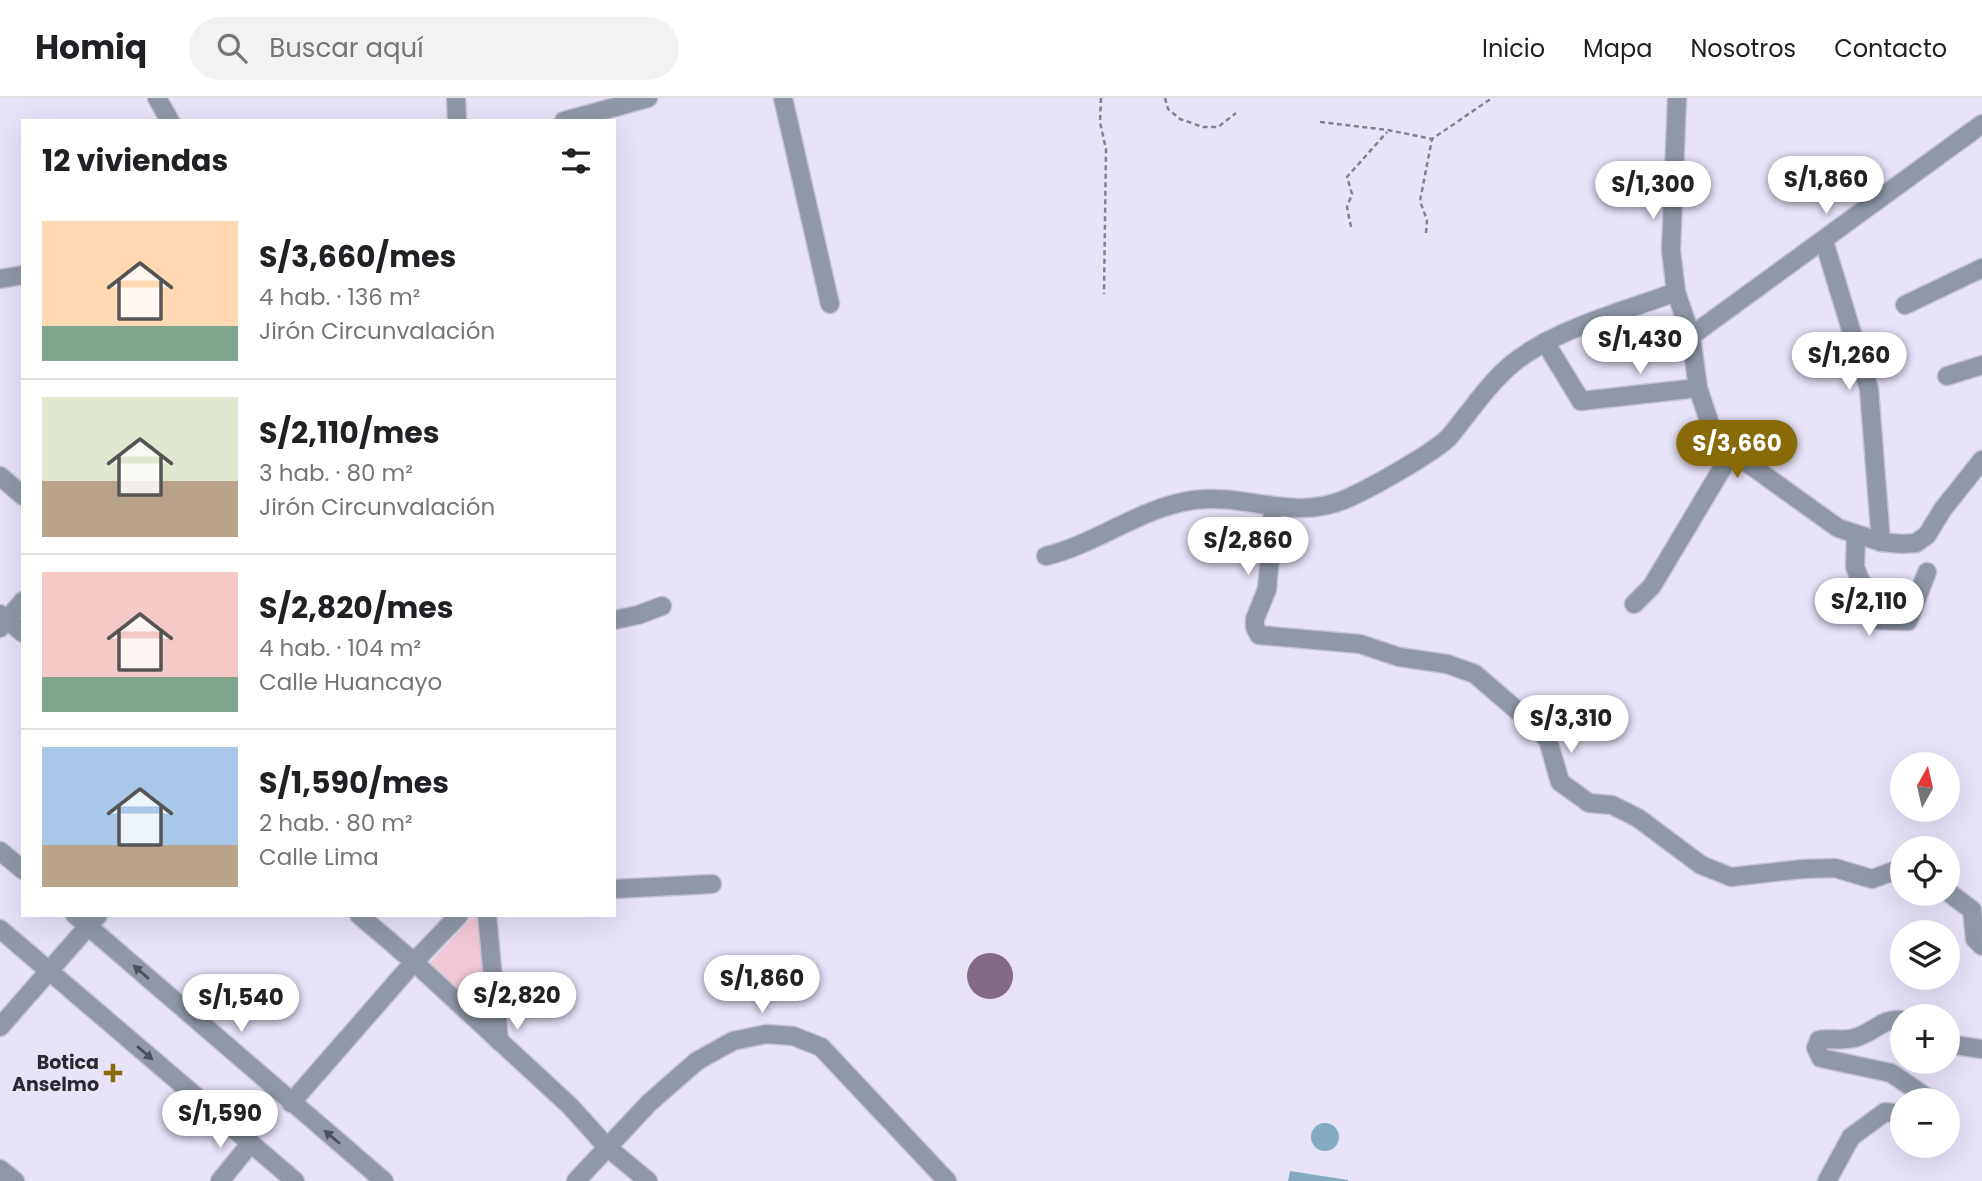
<!DOCTYPE html>
<html lang="es">
<meta charset="utf-8">
<style>
:root{--surface:#fff;--page:#f2f2f2;--text:#202124;--muted:#757577;--line:#e0e0e0;--accent:#896a09}
body{margin:0;font-family:Poppins,sans-serif;background:var(--page);color:var(--text);height:100vh;display:flex;flex-direction:column;font-size:26px;white-space:nowrap}
*{box-sizing:border-box;margin:0}
p{font-size:23px;color:var(--muted)}
.icon{flex:none;width:38px;height:38px;fill:none;stroke:currentColor;stroke-width:2;stroke-linecap:round;stroke-linejoin:round}
.map{position:relative;flex:1;overflow:hidden}
.sheet{position:absolute;left:21px;top:21px;width:595px;height:798px;display:flex;flex-direction:column;background:var(--surface);border-radius:0px;box-shadow:0 7px 28px #0002}
.sheet>*{flex:none}
.needle{width:46px;rotate:8deg}
.fabs{position:absolute;left:1890px;top:654px;display:grid;gap:14px}
.fabs a{display:grid;place-items:center;width:70px;height:70px;border-radius:50%;background:var(--surface);box-shadow:0 7px 28px #0002;font-size:35px}
.price{position:absolute;translate:-50% -60px;padding:0 16px;border-radius:24px;background:#fff;color:#222;font-size:23px;line-height:46px;filter:drop-shadow(0 2px 4px #0008)}
.price::after{content:'';position:absolute;left:50%;top:42px;width:21px;height:16px;margin-left:-10px;background:inherit;clip-path:polygon(0 0,100% 0,50% 100%)}
.price.current{background:var(--accent);color:#fff}
ul{padding:0;list-style:none}
li{display:flex;align-items:center;gap:21px;height:175px;padding:0 21px}
li+li{border-top:2px solid var(--line)}
li span{display:grid;place-items:center;flex:none;width:196px;height:140px;border-radius:0px;color:#555}
li>.icon{margin-inline-start:auto}
span .icon{width:84px;height:84px;fill:#fffc;stroke-width:1}
li b{font-size:30px}
h2{display:flex;justify-content:space-between;align-items:center;height:84px;padding:0 21px;font-size:30px}
header{display:flex;align-items:center;gap:42px;box-sizing:border-box;height:98px;padding:0 35px;background:var(--surface);border-bottom:2px solid var(--line)}
header strong{font-size:33px}
nav{display:flex;gap:38px;margin-inline-start:auto;font-size:24px}
.search{width:490px;height:63px;background:var(--page);display:flex;align-items:center;gap:18px;box-sizing:border-box;padding:0 24px;border-radius:38px;color:var(--muted);font-size:26px}
.map>svg:first-child{display:block}
.green{fill:#f3c8d6}
.water{fill:#85abc3}
.building{fill:#856984}
.lines{fill:none;stroke-linecap:round;stroke-linejoin:round}
.minor-casing{stroke:#c6c2d5;stroke-width:21}
.path{stroke:#83808f;stroke-width:2.5;stroke-dasharray:5 3.5;stroke-linecap:butt}
.minor{stroke:#9098a7;stroke-width:18}
.oneway{fill:#4e505b}
.poi-dot{fill:#896a09;stroke:#e8e3f9;stroke-width:2.5}
.labels{text-anchor:middle;dominant-baseline:central;stroke-width:7;stroke-linejoin:round;paint-order:stroke}
.poi-label{font-size:19px;font-weight:bold;fill:#2b2932;stroke:#e8e3f9;text-anchor:end}
</style>
<header>
<strong>Homiq</strong>
<div class="search"><svg class="icon" aria-label="search" viewBox="0 0 24 24"><circle cx="10" cy="10" r="6"/><path d="M15 15l6 6"/></svg>Buscar aquí</div>
<nav><a>Inicio</a><a>Mapa</a><a>Nosotros</a><a>Contacto</a></nav>
</header>
<div class="map">
<svg width="1982" height="1083" viewBox="0 0 1982 1083">
<rect width="100%" height="100%" fill="#e8e3f9"/>
<!-- green -->
<path class="green" d="M474 817H477L488 920 428 867Z"/>
<!-- water -->
<g class="water">
<circle cx="1325" cy="1039" r="14"/>
<path d="M1290 1073 1348 1082V1083H1288Z"/>
</g>
<!-- building -->
<circle class="building" cx="990" cy="878" r="23"/>
<g class="lines">
<defs>
<g id="minor">
<path d="M157 0 170 23"/>
<path d="M456 0 457 23"/>
<path d="M783 0 830 206"/>
<path d="M1677 0 1671 152 1676 194 1691 238 1698 290 1712 332 1732 354 1838 430 1881 444 1902 446 1916 445 1927 437 1943 411 1982 362"/>
<path d="M564 23 648 0"/>
<path d="M1824 143 1869 291 1881 444"/>
<path d="M0 181 23 177"/>
<path d="M1905 207 1982 170"/>
<path d="M1691 238 1982 26"/>
<path d="M1545 244 1581 303 1698 290"/>
<path d="M1947 278 1982 267"/>
<path d="M0 378 23 398"/>
<path d="M1272 409 1273 426 1267 491 1255 521V529L1259 537 1360 546 1399 559 1447 566 1475 576 1534 627 1548 642 1560 684 1589 705 1612 707 1638 720 1701 767 1731 779 1803 771 1835 770 1872 781 1902 770"/>
<path d="M1856 437 1855 469 1876 522 1908 523 1927 474"/>
<path d="M1046 458C1097 446 1141 409 1194 402 1248 395 1292 424 1346 401 1367 392 1436 354 1450 338 1470 314 1487 287 1512 266 1554 231 1625 213 1676 194"/>
<path d="M1634 506 1652 488 1732 354"/>
<path d="M0 516 23 535"/>
<path d="M614 522 638 517 662 508"/>
<path d="M0 530 23 503"/>
<path d="M0 753 23 772"/>
<path d="M614 791 712 786"/>
<path d="M1948 794 1972 812 1975 841 1982 848"/>
<path d="M75 817 384 1083"/>
<path d="M359 817 414 864 570 1008 607 1049 648 1083"/>
<path d="M487 817 499 943"/>
<path d="M0 831 295 1083"/>
<path d="M1902 922C1881 920 1874 935 1854 940 1844 943 1830 940 1819 942L1816 950 1821 960 1891 975 1932 1003"/>
<path d="M0 929 98 817"/>
<path d="M1948 946 1982 951"/>
<path d="M291 1005 414 864 459 817"/>
<path d="M0 1071 15 1083"/>
<path d="M220 1083 251 1045"/>
<path d="M576 1083 649 1005 697 963 733 943 766 936 793 938 821 949 947 1083"/>
<path d="M1827 1083 1851 1039 1885 1014 1902 1016"/>
</g>
</defs>
<!-- minor casing -->
<use href="#minor" class="minor-casing"/>
<!-- path -->
<g class="path">
<path d="M1101 0 1100 24 1106 51 1104 196"/>
<path d="M1165 0 1168 11 1180 21 1203 29H1218L1236 15"/>
<path d="M1320 24 1388 32 1432 41 1492 0"/>
<path d="M1351 129 1347 109 1352 96 1347 79 1387 34"/>
<path d="M1426 135 1427 122 1420 103 1432 41"/>
</g>
<!-- minor -->
<use href="#minor" class="minor"/>
</g>
<!-- one-way arrows -->
<defs><path id="oneway-solid" d="M-6-.8H1V-3.2L6.5 0L1 3.2V.8H-6Z" transform="scale(1.75)"/></defs>
<g class="oneway">
<use href="#oneway-solid" transform="translate(141 874) rotate(-139)"/>
<use href="#oneway-solid" transform="translate(145 955) rotate(41)"/>
<use href="#oneway-solid" transform="translate(332 1039) rotate(-140)"/>
</g>
<!-- markers -->
<path class="poi-dot" d="M109.5 964.5h7v7h7v7h-7v7h-7v-7h-7v-7h7z"/>
<g class="labels">
<!-- poi labels -->
<g class="poi-label">
<text x="99" y="964">Botica<tspan x="99" dy="22">Anselmo</tspan></text>
</g>
</g>
</svg>
<div class="fabs">
<a><svg class="needle" viewBox="-14 -14 28 28"><path d="M0-13l5 13h-10z" fill="#e53935"/><path d="M0 13l5-13h-10z" fill="#757577"/></svg></a>
<a><svg class="icon" aria-label="locate" viewBox="0 0 24 24"><circle cx="12" cy="12" r="6"/><path d="M12 2v4M12 18v4M2 12h4M18 12h4"/></svg></a>
<a><svg class="icon" aria-label="layers" viewBox="0 0 24 24"><path d="M12 4l9 5-9 5-9-5zM3 14l9 5 9-5"/></svg></a>
<a>+</a>
<a>−</a>
</div>
<b class="price" style="left:1826px;top:118px">S/1,860</b>
<b class="price" style="left:1653px;top:123px">S/1,300</b>
<b class="price" style="left:1640px;top:278px">S/1,430</b>
<b class="price" style="left:1849px;top:294px">S/1,260</b>
<b class="price current" style="left:1737px;top:382px">S/3,660</b>
<b class="price" style="left:1248px;top:479px">S/2,860</b>
<b class="price" style="left:1869px;top:540px">S/2,110</b>
<b class="price" style="left:1571px;top:657px">S/3,310</b>
<b class="price" style="left:762px;top:917px">S/1,860</b>
<b class="price" style="left:517px;top:934px">S/2,820</b>
<b class="price" style="left:241px;top:936px">S/1,540</b>
<b class="price" style="left:220px;top:1052px">S/1,590</b>
<section class="sheet">
<h2>12 viviendas<svg class="icon" aria-label="filters" viewBox="0 0 24 24"><path d="M4 7h16M4 17h16"/><circle cx="9" cy="7" r="2"/><circle cx="15" cy="17" r="2"/></svg></h2>
<ul>
<li><span style="background:linear-gradient(#ffd9b3 75%,#7fa58c 0)"><svg class="icon" aria-label="home" viewBox="0 0 24 24"><path d="M3 11l9-7 9 7M6 9v11h12V9"/></svg></span><div><b>S/3,660/mes</b><p>4 hab. · 136 m²</p><p>Jirón Circunvalación</p></div></li>
<li><span style="background:linear-gradient(#dfe7d0 60%,#b9a48a 0)"><svg class="icon" aria-label="home" viewBox="0 0 24 24"><path d="M3 11l9-7 9 7M6 9v11h12V9"/></svg></span><div><b>S/2,110/mes</b><p>3 hab. · 80 m²</p><p>Jirón Circunvalación</p></div></li>
<li><span style="background:linear-gradient(#f6c9c9 75%,#7fa58c 0)"><svg class="icon" aria-label="home" viewBox="0 0 24 24"><path d="M3 11l9-7 9 7M6 9v11h12V9"/></svg></span><div><b>S/2,820/mes</b><p>4 hab. · 104 m²</p><p>Calle Huancayo</p></div></li>
<li><span style="background:linear-gradient(#a9c7e8 70%,#b9a48a 0)"><svg class="icon" aria-label="home" viewBox="0 0 24 24"><path d="M3 11l9-7 9 7M6 9v11h12V9"/></svg></span><div><b>S/1,590/mes</b><p>2 hab. · 80 m²</p><p>Calle Lima</p></div></li>
</ul>
</section>
</div>
